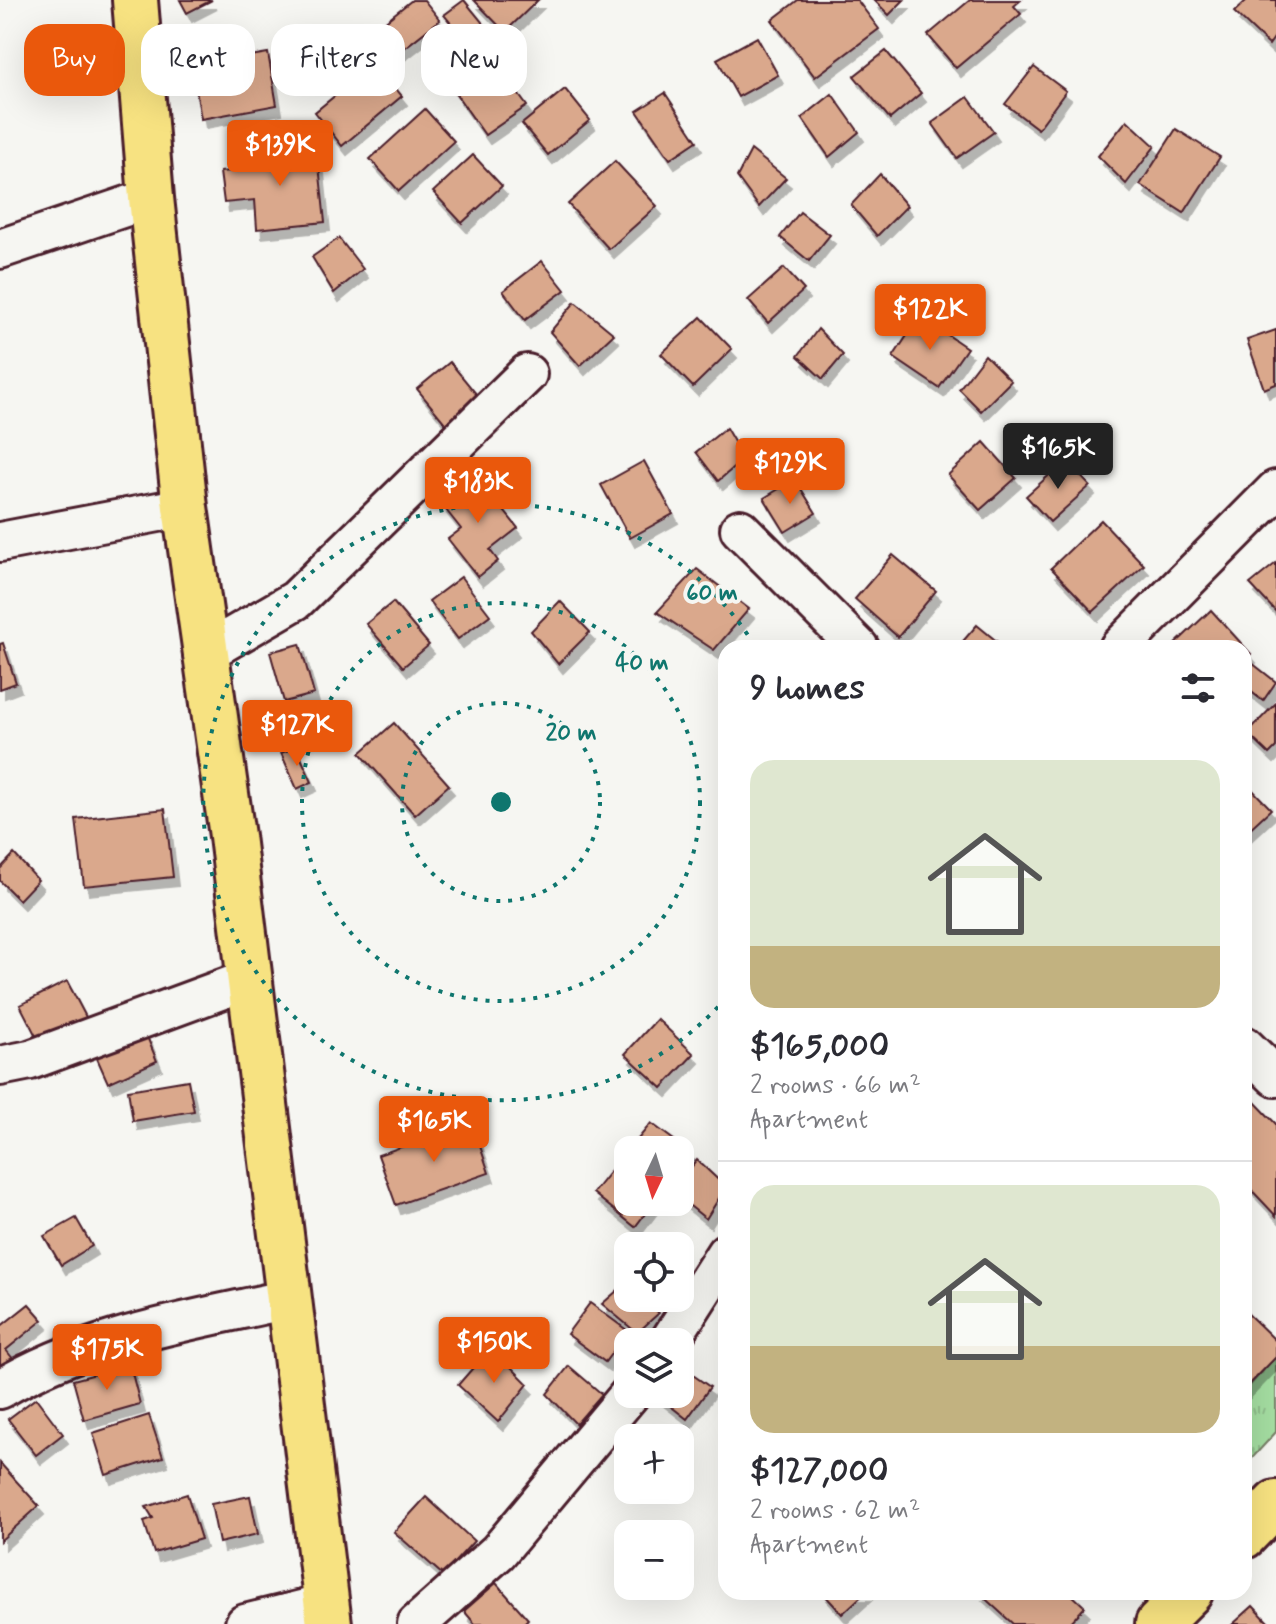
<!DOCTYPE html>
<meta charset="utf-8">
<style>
:root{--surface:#fff;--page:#f7f7f7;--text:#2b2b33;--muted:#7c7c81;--line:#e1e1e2;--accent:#ea580c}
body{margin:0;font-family:Mynerve,sans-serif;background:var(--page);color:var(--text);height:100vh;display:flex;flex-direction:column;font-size:30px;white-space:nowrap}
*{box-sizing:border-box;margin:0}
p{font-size:26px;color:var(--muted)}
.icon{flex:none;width:44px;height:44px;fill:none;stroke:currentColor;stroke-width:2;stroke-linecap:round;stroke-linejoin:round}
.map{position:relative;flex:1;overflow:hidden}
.panel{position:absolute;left:718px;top:640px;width:534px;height:960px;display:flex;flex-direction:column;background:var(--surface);border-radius:24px;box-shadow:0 8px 32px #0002}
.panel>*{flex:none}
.guide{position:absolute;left:24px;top:24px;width:574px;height:72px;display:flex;gap:16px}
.needle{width:52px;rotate:184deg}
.tools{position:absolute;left:614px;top:1136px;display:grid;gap:16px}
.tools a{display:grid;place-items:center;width:80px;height:80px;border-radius:16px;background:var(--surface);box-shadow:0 8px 32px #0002;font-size:40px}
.price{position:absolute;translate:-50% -68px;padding:0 18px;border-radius:8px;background:var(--accent);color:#fff;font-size:26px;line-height:52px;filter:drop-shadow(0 2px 4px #0008)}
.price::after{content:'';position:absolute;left:50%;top:48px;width:24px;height:18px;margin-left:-12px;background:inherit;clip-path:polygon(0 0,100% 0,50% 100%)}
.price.on{background:#222;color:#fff}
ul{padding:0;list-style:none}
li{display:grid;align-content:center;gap:16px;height:424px;padding:0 32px}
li+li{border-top:2px solid var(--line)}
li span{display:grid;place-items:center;height:248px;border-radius:24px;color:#555}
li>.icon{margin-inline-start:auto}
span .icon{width:144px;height:144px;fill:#fffc;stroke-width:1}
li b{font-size:34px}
h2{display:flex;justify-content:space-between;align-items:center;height:96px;padding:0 32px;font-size:34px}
.chip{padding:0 28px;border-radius:24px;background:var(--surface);box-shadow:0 8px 32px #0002;font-size:28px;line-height:72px}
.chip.on{background:var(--accent);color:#fff}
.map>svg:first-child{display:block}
.park{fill:url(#park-tufts);stroke:#777e66;stroke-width:2}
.building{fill:#daa88c;stroke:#4a1f2b;stroke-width:2;filter:url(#shadow)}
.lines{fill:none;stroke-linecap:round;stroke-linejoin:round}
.minor-casing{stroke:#4a1f2b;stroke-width:44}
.primary-casing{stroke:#4a1f2b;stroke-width:50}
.minor{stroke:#f6f6f2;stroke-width:38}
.primary{stroke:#f7e281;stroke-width:44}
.ring{fill:none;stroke:#0f766e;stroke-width:4;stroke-dasharray:4 8}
.centre{fill:#0f766e;stroke:#f6f6f2;stroke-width:4}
.ring-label{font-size:24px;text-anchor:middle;font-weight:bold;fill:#0f766e;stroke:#f6f6f2;stroke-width:8;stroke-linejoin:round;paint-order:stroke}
</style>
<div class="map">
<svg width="1276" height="1624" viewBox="0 0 1276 1624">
<defs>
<pattern id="park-tufts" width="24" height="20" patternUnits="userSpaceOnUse" patternTransform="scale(2)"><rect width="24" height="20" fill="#a4dda1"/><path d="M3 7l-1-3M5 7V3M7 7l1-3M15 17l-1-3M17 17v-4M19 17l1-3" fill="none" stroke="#8fbd8b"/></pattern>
<filter id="shadow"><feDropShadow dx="5" dy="9" stdDeviation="0" flood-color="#0004"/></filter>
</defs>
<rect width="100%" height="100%" fill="#f6f6f2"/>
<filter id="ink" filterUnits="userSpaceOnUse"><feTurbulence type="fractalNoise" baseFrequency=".0125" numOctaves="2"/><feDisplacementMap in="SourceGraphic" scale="16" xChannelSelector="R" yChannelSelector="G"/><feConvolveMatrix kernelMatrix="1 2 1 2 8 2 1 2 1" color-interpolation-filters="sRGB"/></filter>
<g filter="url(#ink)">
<!-- park -->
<path class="park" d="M1276 1356V1432L1244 1467V1392Z"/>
<!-- building -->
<g class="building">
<path d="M180 0H212L187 13Z"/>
<path d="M412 0H424L440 20 399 52 378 27Z"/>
<path d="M464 0 487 28 468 44 444 15Z"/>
<path d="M474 0H538L505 32Z"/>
<path d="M798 0H857L879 29 815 77 772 20Z"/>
<path d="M874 0H904L889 15Z"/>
<path d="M970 0H1021L1014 6 1021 14 956 68 928 35Z"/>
<path d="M1247 0H1276V35L1269 45 1234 12Z"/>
<path d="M757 37 778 75 738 97 717 59Z"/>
<path d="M886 51 921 93 890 119 854 76Z"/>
<path d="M268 53 277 105 201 119 192 66Z"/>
<path d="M375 63 402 96 342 146 315 112Z"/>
<path d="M497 65 527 106 485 135 456 94Z"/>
<path d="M1034 67 1066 91 1038 129 1005 104Z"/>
<path d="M565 89 590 120 548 155 522 124Z"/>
<path d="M665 93 697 141 670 159 637 111Z"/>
<path d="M832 94 859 132 829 157 802 118Z"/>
<path d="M968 97 994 132 957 158 932 123Z"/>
<path d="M425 109 454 141 399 191 370 159Z"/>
<path d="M1127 120 1155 146 1126 184 1098 156Z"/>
<path d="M1176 129 1220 157 1184 213 1140 185Z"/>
<path d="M317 146 325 222 257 229 255 200 224 203 220 172 263 168 261 152Z"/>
<path d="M751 150 786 178 759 207 737 177Z"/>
<path d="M473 155 502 186 462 223 433 192Z"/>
<path d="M615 161 657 206 609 249 568 204Z"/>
<path d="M880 174 907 206 877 236 851 205Z"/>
<path d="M800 212 830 235 809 261 780 237Z"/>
<path d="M339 238 363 269 334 293 312 257Z"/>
<path d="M542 261 565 290 525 320 503 291Z"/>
<path d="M784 268 804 290 768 323 748 300Z"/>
<path d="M575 302 614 334 580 366 550 332Z"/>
<path d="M920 316 967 348 939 388 893 357Z"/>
<path d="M701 317 732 349 693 387 661 354Z"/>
<path d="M818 329 843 355 823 379 798 356Z"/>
<path d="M1276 330V384L1264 389 1247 340Z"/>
<path d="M985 355 1011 381 981 411 959 389Z"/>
<path d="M450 362 482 401 449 428 417 389Z"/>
<path d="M726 428 744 459 718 481 696 452Z"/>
<path d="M984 442 1016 478 980 510 948 475Z"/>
<path d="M1066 460 1090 486 1050 522 1026 496Z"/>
<path d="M644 461 673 514 630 538 601 485Z"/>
<path d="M477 477 518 528 490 550 498 561 478 577 448 539 461 529 442 505Z"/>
<path d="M795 479 816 513 785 532 764 498Z"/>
<path d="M1101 520 1144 565 1093 612 1051 568Z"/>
<path d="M893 555 936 591 898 637 855 599Z"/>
<path d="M1276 563V612L1250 584Z"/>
<path d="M697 569 749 609 714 650 657 612Z"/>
<path d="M461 577 490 615 458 639 429 601Z"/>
<path d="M560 601 590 632 558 664 531 631Z"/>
<path d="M393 602 429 645 403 667 366 624Z"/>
<path d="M1211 610 1251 654 1244 660V648H1171Z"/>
<path d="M977 625 1005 648H957Z"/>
<path d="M3 643 16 683 0 689V644Z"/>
<path d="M300 644 314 694 284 702 270 652Z"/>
<path d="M1247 659 1276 682 1263 701 1244 686Z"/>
<path d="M1276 703V747L1269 754 1247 733Z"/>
<path d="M394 723 449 785 415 815 360 753Z"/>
<path d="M296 747 312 782 297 789 281 753Z"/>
<path d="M1244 781 1271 809 1244 834Z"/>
<path d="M165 809 173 877 84 886 76 819Z"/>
<path d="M14 854 38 880 19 900 0 881V869Z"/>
<path d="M67 981 87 1019 40 1044 20 1005Z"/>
<path d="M657 1019 694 1054 662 1088 625 1054Z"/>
<path d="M146 1034 157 1061 108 1083 96 1056Z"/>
<path d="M188 1080 194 1111 133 1121 128 1090Z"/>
<path d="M1252 1099 1276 1124V1216L1244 1182V1107Z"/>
<path d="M472 1122 489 1173 396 1205 378 1155Z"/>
<path d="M651 1123 690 1152 680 1164V1150H629Z"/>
<path d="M620 1159 628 1165V1202H654L635 1227 593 1193Z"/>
<path d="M697 1160 726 1187 706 1219 680 1198V1181Z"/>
<path d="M76 1218 92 1246 61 1265 44 1236Z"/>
<path d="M626 1283 628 1298H642L659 1313 637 1333 602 1304Z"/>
<path d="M590 1303 628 1331 605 1362 567 1334Z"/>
<path d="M29 1304 43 1320 6 1350 18 1365 0 1380V1327Z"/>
<path d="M1244 1310 1276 1341V1357L1244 1390Z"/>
<path d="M491 1347 528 1384 498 1422 458 1385Z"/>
<path d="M130 1365 140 1404 84 1420 73 1380Z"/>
<path d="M569 1366 602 1394 576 1424 547 1394Z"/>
<path d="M680 1366 710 1387 687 1419 655 1394H680Z"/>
<path d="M36 1398 63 1434 36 1455 8 1419Z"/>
<path d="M149 1415 163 1457 106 1475 93 1433Z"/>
<path d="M0 1463 39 1506 0 1541Z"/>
<path d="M187 1494 201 1539 154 1553 144 1521 153 1518 146 1507Z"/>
<path d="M250 1496 258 1534 219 1543 211 1504Z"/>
<path d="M426 1497 474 1541 443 1575 394 1532Z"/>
<path d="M496 1583 528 1619 523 1624H475L464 1611Z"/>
<path d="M822 1592H866L842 1614Z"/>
<path d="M978 1592H1069L1085 1607 1069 1624H1013Z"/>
<path d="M1253 1606 1270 1624H1233Z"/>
</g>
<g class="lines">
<defs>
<g id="minor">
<path d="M0 249 151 198"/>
<path d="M740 529 859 648"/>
<path d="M0 542 185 507"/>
<path d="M1119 648 1276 490"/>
<path d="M203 654 296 600 527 374"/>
<path d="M1244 1046 1276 1077"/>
<path d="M0 1066 30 1060 250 979"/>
<path d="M669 1342 726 1253"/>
<path d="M0 1389C88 1336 190 1321 289 1299"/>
<path d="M245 1624 326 1604"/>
<path d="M417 1624 498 1552 630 1394"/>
</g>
<g id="primary">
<path d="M135 0 151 198 185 507 232 836 329 1624"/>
<path d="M1244 1536 1276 1503"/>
<path d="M1158 1624 1190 1592"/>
</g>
</defs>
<!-- minor casing -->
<use href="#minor" class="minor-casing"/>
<!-- primary casing -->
<use href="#primary" class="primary-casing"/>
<!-- minor -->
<use href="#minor" class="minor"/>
<!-- primary -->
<use href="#primary" class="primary"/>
</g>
</g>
<!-- distance rings -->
<g class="ring">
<circle cx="501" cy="802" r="99"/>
<circle cx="501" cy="802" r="199"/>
<path d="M726 998A298 298 0 1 1 755 646"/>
</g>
<circle cx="501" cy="802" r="12" class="centre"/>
<g class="ring-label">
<text x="712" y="600">60 m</text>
<text x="642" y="670">40 m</text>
<text x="571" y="740">20 m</text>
</g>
</svg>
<div class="tools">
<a><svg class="needle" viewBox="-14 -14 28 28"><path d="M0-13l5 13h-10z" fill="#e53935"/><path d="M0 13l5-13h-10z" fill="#7c7c81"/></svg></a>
<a><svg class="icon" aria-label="locate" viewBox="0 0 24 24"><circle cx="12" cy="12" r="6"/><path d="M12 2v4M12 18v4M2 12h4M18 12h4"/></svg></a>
<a><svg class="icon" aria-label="layers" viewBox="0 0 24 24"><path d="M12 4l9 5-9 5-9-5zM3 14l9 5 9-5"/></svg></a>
<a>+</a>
<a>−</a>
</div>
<b class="price" style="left:280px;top:188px">$139K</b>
<b class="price" style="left:930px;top:352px">$122K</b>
<b class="price on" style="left:1058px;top:491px">$165K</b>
<b class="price" style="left:790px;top:506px">$129K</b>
<b class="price" style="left:478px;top:525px">$183K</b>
<b class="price" style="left:297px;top:768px">$127K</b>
<b class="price" style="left:434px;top:1164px">$165K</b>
<b class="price" style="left:494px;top:1385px">$150K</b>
<b class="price" style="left:107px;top:1392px">$175K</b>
<div class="guide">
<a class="chip on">Buy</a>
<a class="chip">Rent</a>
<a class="chip">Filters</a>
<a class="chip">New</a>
</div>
<section class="panel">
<h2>9 homes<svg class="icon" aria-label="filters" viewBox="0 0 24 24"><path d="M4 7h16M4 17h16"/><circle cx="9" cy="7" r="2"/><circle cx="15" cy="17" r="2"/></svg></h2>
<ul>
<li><span style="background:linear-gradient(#dfe7d0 75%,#c2b280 0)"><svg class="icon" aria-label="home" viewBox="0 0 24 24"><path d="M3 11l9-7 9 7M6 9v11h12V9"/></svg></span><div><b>$165,000</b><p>2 rooms · 66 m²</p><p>Apartment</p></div></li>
<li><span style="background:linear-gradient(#dfe7d0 65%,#c2b280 0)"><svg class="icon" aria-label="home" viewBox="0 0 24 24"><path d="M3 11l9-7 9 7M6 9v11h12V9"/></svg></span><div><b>$127,000</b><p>2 rooms · 62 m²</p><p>Apartment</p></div></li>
</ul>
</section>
</div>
